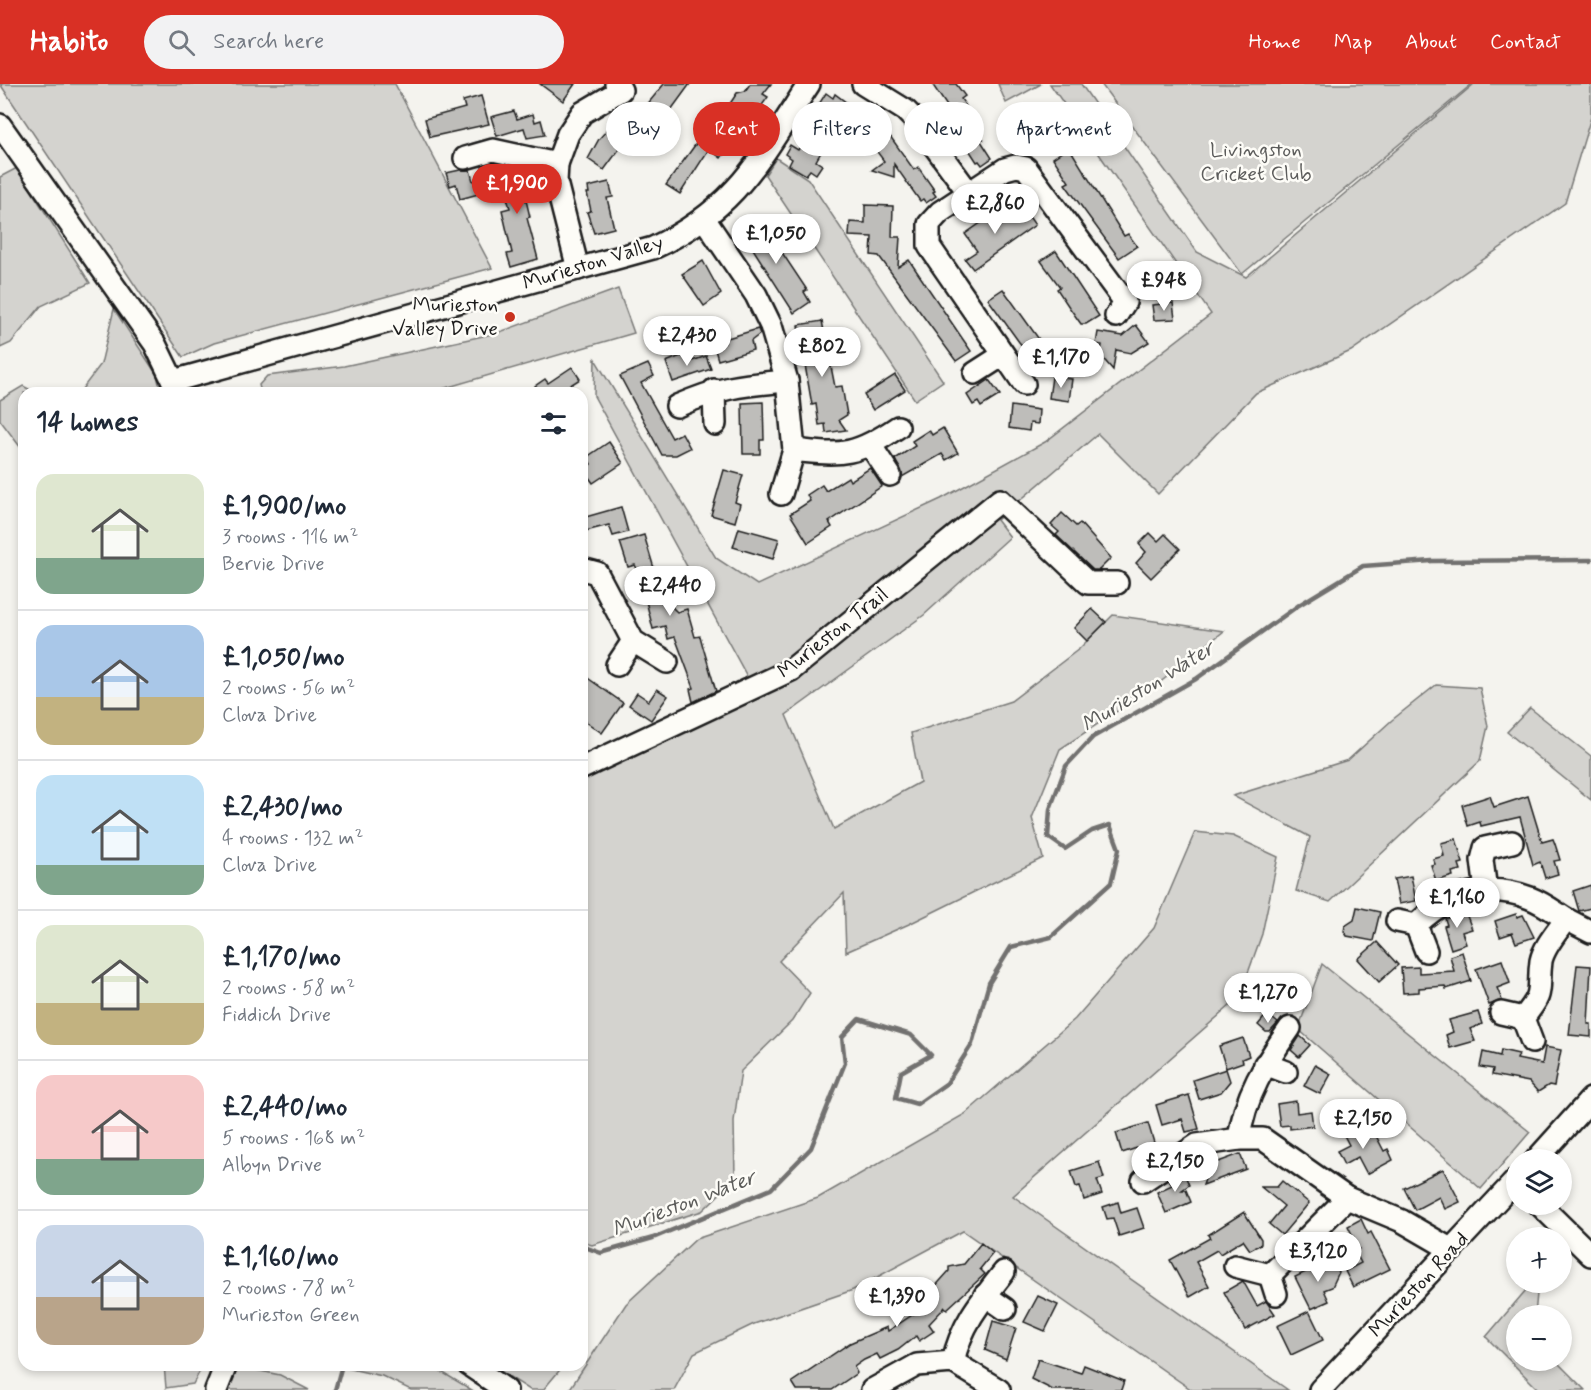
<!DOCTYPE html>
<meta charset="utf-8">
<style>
:root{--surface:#fff;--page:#f2f2f3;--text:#1f2937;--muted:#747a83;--line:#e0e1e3;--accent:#d93025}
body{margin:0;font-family:Mynerve,sans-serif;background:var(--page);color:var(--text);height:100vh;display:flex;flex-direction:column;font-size:22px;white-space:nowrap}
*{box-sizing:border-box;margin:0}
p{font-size:20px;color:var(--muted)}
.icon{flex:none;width:33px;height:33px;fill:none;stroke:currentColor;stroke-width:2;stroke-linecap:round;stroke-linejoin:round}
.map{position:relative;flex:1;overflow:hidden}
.side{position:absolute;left:18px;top:303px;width:570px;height:984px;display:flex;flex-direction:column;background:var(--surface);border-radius:18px;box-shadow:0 3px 9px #0003}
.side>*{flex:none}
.top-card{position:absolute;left:606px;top:18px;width:570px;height:54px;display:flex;gap:12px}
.buttons{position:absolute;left:1506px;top:1065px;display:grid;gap:12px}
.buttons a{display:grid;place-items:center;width:66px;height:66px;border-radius:50%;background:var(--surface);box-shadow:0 3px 9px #0003;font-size:30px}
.price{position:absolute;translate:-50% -51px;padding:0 14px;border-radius:21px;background:#fff;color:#222;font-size:20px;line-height:39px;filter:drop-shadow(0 2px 3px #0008)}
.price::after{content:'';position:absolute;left:50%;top:36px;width:18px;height:14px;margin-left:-9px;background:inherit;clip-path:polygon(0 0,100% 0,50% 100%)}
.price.on{background:var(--accent);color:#fff}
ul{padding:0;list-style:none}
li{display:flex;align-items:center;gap:18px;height:150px;padding:0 18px}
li+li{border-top:2px solid var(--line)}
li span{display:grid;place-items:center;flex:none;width:168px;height:120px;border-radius:18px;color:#555}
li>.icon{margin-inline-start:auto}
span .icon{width:72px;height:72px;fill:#fffc;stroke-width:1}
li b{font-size:26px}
h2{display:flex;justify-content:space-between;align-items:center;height:72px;padding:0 18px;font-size:26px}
.chip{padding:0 21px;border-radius:27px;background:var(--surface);box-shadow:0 3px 9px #0003;font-size:21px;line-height:54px}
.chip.on{background:var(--accent);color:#fff}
header{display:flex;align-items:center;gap:36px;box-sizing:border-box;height:84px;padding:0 30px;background:var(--accent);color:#fff}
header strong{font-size:28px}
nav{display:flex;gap:33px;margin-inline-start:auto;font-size:21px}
.search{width:420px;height:54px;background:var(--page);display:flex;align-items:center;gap:15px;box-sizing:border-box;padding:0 21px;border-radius:33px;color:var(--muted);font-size:22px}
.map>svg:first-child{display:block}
.green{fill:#d4d3cf;stroke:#787876;stroke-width:1.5}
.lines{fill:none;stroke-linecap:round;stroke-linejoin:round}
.stream{stroke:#72716f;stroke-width:4.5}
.building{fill:#bebdba;stroke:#1c1c1c;stroke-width:1.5}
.minor-casing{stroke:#1c1c1c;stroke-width:26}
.minor{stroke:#fdfcf7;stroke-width:21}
.poi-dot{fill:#c8321e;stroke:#fdfcf7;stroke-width:2}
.labels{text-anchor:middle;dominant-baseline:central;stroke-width:5;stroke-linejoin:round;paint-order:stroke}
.park-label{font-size:21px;fill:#5c5c5b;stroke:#fdfcf7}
.street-label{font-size:21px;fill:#1c1c1c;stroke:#fdfcf7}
.poi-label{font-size:21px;fill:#1c1c1c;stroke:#fdfcf7;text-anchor:end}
.water-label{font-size:22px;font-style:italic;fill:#5c5c5a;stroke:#fdfcf7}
</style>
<header>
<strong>Habito</strong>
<div class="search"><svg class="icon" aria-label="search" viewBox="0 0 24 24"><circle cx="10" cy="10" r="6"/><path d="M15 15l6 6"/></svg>Search here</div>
<nav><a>Home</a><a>Map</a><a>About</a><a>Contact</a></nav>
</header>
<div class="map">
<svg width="1591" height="1306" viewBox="0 0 1591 1306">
<rect width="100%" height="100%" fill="#f4f3ee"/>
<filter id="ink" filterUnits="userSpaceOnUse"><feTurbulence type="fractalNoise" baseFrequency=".0167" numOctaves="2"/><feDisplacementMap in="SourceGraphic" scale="12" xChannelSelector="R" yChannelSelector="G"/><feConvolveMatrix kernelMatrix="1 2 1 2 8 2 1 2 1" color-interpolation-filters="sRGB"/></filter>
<g filter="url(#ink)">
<!-- green -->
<g class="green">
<path d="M0 0H395L492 184 214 259 183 273Z"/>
<path d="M998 0H1041L1006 19Z"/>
<path d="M1050 0H1081L1197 168 1246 193 1474 0H1591V33L1565 119 1351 267 1256 309 1158 410 1098 350 997 436 1010 453 924 531 786 631 834 745 920 698 911 649 1011 617 1079 565 1113 531 1224 547 1158 600 1060 665 1032 734 1043 774 909 840 846 868 844 809 779 877 810 909 792 937 741 987 734 1037 735 1095 702 1127 592 1161 582 1158V686L726 628 750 598 594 312 595 275 716 474 757 501 941 415 1045 358 1211 230Z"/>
<path d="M1101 0H1472L1242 190Z"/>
<path d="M776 74 808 95 943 297 915 316 765 91Z"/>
<path d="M17 84 90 199 41 222 11 259 0 264V93Z"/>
<path d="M618 205 634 249 428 309H261L259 301 267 292 344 282 497 249Z"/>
<path d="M114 225 157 291 161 309H79L101 280Z"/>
<path d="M23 302 36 309H24V368L0 336V316Z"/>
<path d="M1436 601 1480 604 1488 642 1480 677 1330 818 1296 807 1310 753 1233 712 1348 676 1392 636Z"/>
<path d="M1530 624 1591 672V716L1507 648Z"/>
<path d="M1195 748 1233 752 1278 773 1262 850 1239 914 1013 1112 1288 1306H1192L963 1147 853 1206 754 1240 694 1269 674 1306H569L626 1220 696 1155 818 1114 965 1030 1075 935 1154 844Z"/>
<path d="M1322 880 1530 1048 1481 1105 1298 945Z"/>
<path d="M1532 1199H1538L1535 1231 1516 1232V1276L1556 1277 1585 1306H1539L1486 1253Z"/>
<path d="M164 1281H203L193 1300 166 1304Z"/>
<path d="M232 1281 280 1291 309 1306H223Z"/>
<path d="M333 1281H430L472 1306H411L382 1292Z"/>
<path d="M491 1281H564L543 1306H530Z"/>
</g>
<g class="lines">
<!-- stream -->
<g class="stream">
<path d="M582 1162 601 1169 653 1154 771 1105 811 1064 845 979 842 953 859 935 911 951 931 971 901 988 896 1014 917 1020 947 999 972 960 989 899 1011 863 1051 853 1111 799 1119 765 1110 741 1092 747 1065 765 1048 753 1050 725 1066 682 1093 653 1196 595 1299 521 1363 482 1432 477 1591 476"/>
<path d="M335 1306 342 1281"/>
</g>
</g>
<!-- building -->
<g class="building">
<path d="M540 0H575L563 17Z"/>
<path d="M664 0H690L655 48 636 34Z"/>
<path d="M750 0H771L763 10 768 13 742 49 740 48 721 74 709 65 680 110 666 101 698 57 697 50 712 47 737 9 745 7Z"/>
<path d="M932 0H956L965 12 961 15 976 37 972 40 983 55 979 54 992 74 982 81 979 77 977 78 953 41 948 30 951 28Z"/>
<path d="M826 9 833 14 835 10 847 19 844 24 890 52 914 86 918 83 935 107 933 108 936 112 926 119 923 115 920 117 894 80V93L872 86 884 77 866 53 861 60 814 28Z"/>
<path d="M481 12 489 40 430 53 425 35 465 24 463 17Z"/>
<path d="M514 27 517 35 533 30 535 38 541 36 545 51 527 54 524 44 497 52 491 33Z"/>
<path d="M1042 31 1066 37 1062 52 1124 152 1128 150 1137 162 1119 174 1065 100 1069 98 1053 74 1066 65 1024 55 1022 65 1004 61 1011 34 1040 39Z"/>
<path d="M618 34 639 49 632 60 626 56 604 86 588 75 599 55Z"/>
<path d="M806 53 824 63 816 77 822 81 816 90 810 86 806 91 789 81 792 75 785 70 790 61 798 66Z"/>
<path d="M511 83 523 86 527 99 530 111 525 112 530 133 527 134 538 175 511 183 507 170 512 169 502 126 510 124 504 104 490 95 493 88Z"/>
<path d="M460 86H470L473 97 479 96 482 109 460 115 456 100 450 102 446 89Z"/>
<path d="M609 98 613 113 607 114 614 144 594 149 587 128 591 127 587 109H589L588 103Z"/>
<path d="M865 121 893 122 892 153H900L898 183 909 176 962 254 971 267 956 277 879 172 871 171 872 153 849 152 850 138 865 139Z"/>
<path d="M1005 122 1017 138 1028 131 1035 141 973 185 965 175 977 167 965 150Z"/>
<path d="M759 134 807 206 804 208 810 218 794 229 748 157 746 158 739 147Z"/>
<path d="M1056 167 1099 232 1086 240H1081L1069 223 1057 205 1060 203 1041 177Z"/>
<path d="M703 177 721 210 704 222 682 190Z"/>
<path d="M1150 182 1158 194 1143 205 1135 193Z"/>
<path d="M1003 205 1043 261 1047 258 1057 274 1042 284 1019 258 988 215Z"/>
<path d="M1173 219 1175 235 1154 236 1152 221Z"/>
<path d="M822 237 835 303 842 302 847 331 839 336 846 346 826 349 825 340 819 341 816 320 812 321 798 241Z"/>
<path d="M1136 241 1149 258 1131 269 1116 266 1113 286 1100 271 1102 261 1096 260 1098 248 1123 252Z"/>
<path d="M758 245 760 250 751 257 753 266 718 276 714 262 725 259 724 255Z"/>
<path d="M688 269 692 277 706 272 711 285 673 298 666 278Z"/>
<path d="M648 280 654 292 641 299 672 354 682 349 690 364 676 371H662L620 292Z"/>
<path d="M572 283 580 295 558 309H533L538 306 535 302 545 295 548 299Z"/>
<path d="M895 291 905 306 873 326 864 311Z"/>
<path d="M1052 293 1072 295 1069 317 1049 314Z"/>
<path d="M989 296 1000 311 981 323 978 318 973 321 967 311Z"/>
<path d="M763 318 764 356H760V370H743L742 319Z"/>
<path d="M1011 322 1039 326 1038 340 1030 339 1029 347 1009 344Z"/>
<path d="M943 344 958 369 946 376 942 370 902 393 895 375 915 362 912 357 929 346 932 351Z"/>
<path d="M609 358 623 379 593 399 583 385 591 380 587 373Z"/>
<path d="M870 384 882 402 829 438 832 443 808 459 790 430 810 417 807 411 822 401 826 407 848 393 850 397Z"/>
<path d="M724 386 743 391 735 418 740 420 735 438 711 431Z"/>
<path d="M621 423 628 448 613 452 609 441 582 448V434Z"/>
<path d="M1062 429 1076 442 1080 439 1111 474 1099 486H1093L1056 451 1059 448 1051 441Z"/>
<path d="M739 444 779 455 773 475 733 463Z"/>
<path d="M1150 449 1158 457 1165 450 1180 465 1151 494 1136 479 1146 468 1139 460Z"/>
<path d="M644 451 656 491 663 489 673 524 677 528 687 525 695 553 700 552 703 563 716 607 693 618 690 605 694 604 675 553 668 555 665 542 653 545 639 489 635 481 628 483 620 458Z"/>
<path d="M1092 525 1106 538 1087 557 1074 544Z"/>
<path d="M582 590 623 619 602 649 582 635Z"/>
<path d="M657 605 668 612 651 636 629 621 637 609 649 617Z"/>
<path d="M1490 712 1494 723 1528 712 1542 758 1553 755 1555 760 1560 776 1554 777 1558 790 1545 794 1540 778 1533 781 1520 733 1481 742 1480 738 1468 742 1462 721Z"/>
<path d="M1456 755 1463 779 1459 780 1461 786 1452 788 1453 792 1436 797 1431 781 1435 780 1433 775 1444 772 1441 759Z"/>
<path d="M1411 792 1416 817 1399 820 1394 795Z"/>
<path d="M1591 801V824L1579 827 1573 807Z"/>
<path d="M1357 823 1380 828 1373 857 1347 852 1344 847 1345 842 1354 836Z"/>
<path d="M1465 827 1472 845 1462 848 1466 860 1451 865 1444 842 1447 841 1445 835Z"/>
<path d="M1516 830 1517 833 1523 831 1534 853 1516 859 1512 849 1500 853 1495 837Z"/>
<path d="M1377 858 1398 881 1379 898 1358 875Z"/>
<path d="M1462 868 1471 897 1446 905 1445 902 1419 904V908L1403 909 1401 884 1419 883V889L1454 887 1450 872Z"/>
<path d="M1502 876 1510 899 1497 904 1502 916 1489 921 1476 885Z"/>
<path d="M1577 881 1591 882 1588 940H1591V953L1569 951Z"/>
<path d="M1478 928 1482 940 1470 945 1475 957 1450 964 1446 951 1453 948 1449 936Z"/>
<path d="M1267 930 1278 939 1270 948H1266L1258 941Z"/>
<path d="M1300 952 1310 961 1299 973 1291 966Z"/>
<path d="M1243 954 1249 972 1242 975 1243 978 1226 984 1219 962Z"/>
<path d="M1545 963 1561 966 1554 1002 1549 1001 1538 1008 1529 998 1492 991 1493 985 1480 983 1483 968 1500 972 1501 966 1519 970 1517 975 1542 980Z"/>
<path d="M1315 981 1331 990 1320 1010 1304 1002Z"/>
<path d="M1226 985 1230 997 1221 1008 1199 1015 1193 996Z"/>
<path d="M1189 1011 1199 1045 1186 1048 1182 1035 1162 1041 1156 1021Z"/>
<path d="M1296 1017 1297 1029 1311 1027 1313 1042 1290 1045V1041L1280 1042 1277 1020Z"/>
<path d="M1348 1036 1358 1055 1374 1048 1384 1067 1388 1065 1393 1076 1367 1090 1358 1073 1344 1081 1337 1067 1349 1061 1338 1040Z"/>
<path d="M1148 1039 1158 1072 1145 1078 1140 1063 1122 1069 1116 1049Z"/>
<path d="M1240 1070 1246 1085 1203 1101 1210 1081Z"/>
<path d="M1099 1078 1104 1094 1097 1096 1102 1110 1084 1116 1080 1102 1076 1103 1071 1087Z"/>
<path d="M1443 1085 1460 1118 1445 1125 1439 1113 1415 1126 1404 1104Z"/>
<path d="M1183 1086 1189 1101 1182 1106H1186L1191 1118 1166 1129 1157 1108 1172 1101 1169 1095Z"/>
<path d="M1282 1097 1309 1119 1282 1151 1269 1140 1284 1122 1261 1103H1277Z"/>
<path d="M1118 1118 1121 1129 1137 1124 1144 1144 1119 1152 1113 1134 1107 1135 1103 1123Z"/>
<path d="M1244 1128 1261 1155V1160L1250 1166 1243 1156 1220 1170 1217 1166 1196 1178 1209 1202 1190 1213 1170 1176 1210 1154 1208 1151Z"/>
<path d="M1361 1135 1368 1150 1371 1148 1390 1185 1353 1203 1345 1187 1361 1179 1355 1168 1359 1165 1348 1142Z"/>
<path d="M981 1159 993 1169 980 1185 985 1190 947 1225 945 1223 929 1240 934 1247 919 1257 916 1252 898 1266 880 1275 877 1270 864 1276 854 1283 857 1289 832 1306H797L792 1298 850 1259 887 1243 888 1247 927 1221 923 1216 949 1187V1183L964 1180Z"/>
<path d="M1333 1175 1339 1188 1332 1203 1324 1206 1329 1217 1311 1225 1295 1193Z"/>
<path d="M1243 1197 1257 1222 1266 1217 1275 1230 1245 1246 1224 1208Z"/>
<path d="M1038 1212 1058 1221 1045 1247 1024 1238Z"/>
<path d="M1309 1227 1323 1256 1291 1271 1277 1242Z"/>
<path d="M993 1237 1016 1244 1006 1275 985 1266Z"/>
<path d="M1038 1275 1081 1289 1084 1281 1124 1297 1121 1306H1053L1031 1295Z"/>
</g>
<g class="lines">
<defs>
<g id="minor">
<path d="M863 0 905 26 916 37 969 109"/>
<path d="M0 41 155 260 173 297 175 309"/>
<path d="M465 74 493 66 557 80"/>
<path d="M705 136 756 211 771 242 787 297 794 366 781 410"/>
<path d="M578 185 556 98 557 80 568 50 582 29 621 6 616 0"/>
<path d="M975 289 1003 271"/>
<path d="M173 297 653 164C737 125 761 73 809 0"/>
<path d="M1024 300 929 162V140L940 128 1005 85 1016 82 1026 84 1125 218 1116 232"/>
<path d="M714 306 715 340"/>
<path d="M677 322C721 303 740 301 787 297"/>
<path d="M871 362 890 391"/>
<path d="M794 366C843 372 857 371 898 343"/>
<path d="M582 485 597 489 633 557 667 578"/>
<path d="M617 581 633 557"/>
<path d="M582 684 791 586 1000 416 1088 499H1117"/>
<path d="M1486 807 1482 776 1485 764 1512 758"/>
<path d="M1397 837 1416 841"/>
<path d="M1426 867 1416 841C1448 810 1486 797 1530 814 1543 819 1555 828 1566 835"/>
<path d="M1501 929 1523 934"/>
<path d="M1532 958 1523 934C1546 907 1537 907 1541 877 1544 862 1558 847 1566 835L1591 848"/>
<path d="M1265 980 1286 988"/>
<path d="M1239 1055C1244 1013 1266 978 1290 944"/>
<path d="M1536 1076 1591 1015"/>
<path d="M1143 1097 1197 1061 1239 1055H1263L1347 1114"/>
<path d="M1539 1120 1591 1171"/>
<path d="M1235 1182 1270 1191"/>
<path d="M1276 1210 1270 1191 1347 1114 1402 1137 1452 1166"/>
<path d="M985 1211 1005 1225"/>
<path d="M953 1278C961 1241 981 1217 1004 1188"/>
<path d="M469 1281 506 1306"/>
<path d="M216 1306 226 1281"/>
<path d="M872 1306 917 1281 953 1278 999 1306"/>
<path d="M1320 1306 1516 1096"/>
</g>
</defs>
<!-- minor casing -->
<use href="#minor" class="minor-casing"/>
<!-- minor -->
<use href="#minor" class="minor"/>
</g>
</g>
<!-- markers -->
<circle class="poi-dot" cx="510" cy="233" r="6"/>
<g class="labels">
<!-- park labels -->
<g class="park-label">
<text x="1256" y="66">Livingston<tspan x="1256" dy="24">Cricket Club</tspan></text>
</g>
<!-- street labels -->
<g class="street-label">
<text transform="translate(593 179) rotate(-17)">Murieston Valley</text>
<text transform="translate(833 549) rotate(-38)">Murieston Trail</text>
<text transform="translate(1419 1201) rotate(-47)">Murieston Road</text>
</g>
<!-- poi labels -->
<g class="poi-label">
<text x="498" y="221">Murieston<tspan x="498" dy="24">Valley Drive</tspan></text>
</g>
<!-- water labels -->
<g class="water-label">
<text transform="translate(1148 603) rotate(-32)">Murieston Water</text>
<text transform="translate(684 1120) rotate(-21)">Murieston Water</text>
</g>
</g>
</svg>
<div class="buttons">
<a><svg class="icon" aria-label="layers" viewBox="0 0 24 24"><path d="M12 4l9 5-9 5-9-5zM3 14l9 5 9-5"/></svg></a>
<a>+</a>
<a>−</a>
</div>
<b class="price on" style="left:517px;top:131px">£1,900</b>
<b class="price" style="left:995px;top:151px">£2,860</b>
<b class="price" style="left:776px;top:181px">£1,050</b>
<b class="price" style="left:1164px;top:228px">£948</b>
<b class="price" style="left:687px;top:283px">£2,430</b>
<b class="price" style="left:822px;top:294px">£802</b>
<b class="price" style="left:1061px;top:305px">£1,170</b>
<b class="price" style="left:670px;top:533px">£2,440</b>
<b class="price" style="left:1457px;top:845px">£1,160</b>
<b class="price" style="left:1268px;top:940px">£1,270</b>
<b class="price" style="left:1363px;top:1066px">£2,150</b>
<b class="price" style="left:1175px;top:1109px">£2,150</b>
<b class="price" style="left:1318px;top:1199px">£3,120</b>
<b class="price" style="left:897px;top:1244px">£1,390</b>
<div class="top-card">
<a class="chip">Buy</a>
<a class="chip on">Rent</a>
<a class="chip">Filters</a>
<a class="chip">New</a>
<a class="chip">Apartment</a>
</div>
<section class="side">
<h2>14 homes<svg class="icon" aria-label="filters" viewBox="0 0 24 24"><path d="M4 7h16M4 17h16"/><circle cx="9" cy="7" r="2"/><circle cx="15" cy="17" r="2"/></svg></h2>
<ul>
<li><span style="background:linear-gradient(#dfe7d0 70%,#7fa58c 0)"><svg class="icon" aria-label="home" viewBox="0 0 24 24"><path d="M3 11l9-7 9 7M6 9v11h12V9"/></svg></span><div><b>£1,900/mo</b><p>3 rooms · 116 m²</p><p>Bervie Drive</p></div></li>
<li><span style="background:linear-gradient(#a9c7e8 60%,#c2b280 0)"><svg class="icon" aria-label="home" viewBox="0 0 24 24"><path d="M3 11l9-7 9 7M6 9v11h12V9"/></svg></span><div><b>£1,050/mo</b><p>2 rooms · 56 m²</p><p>Clova Drive</p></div></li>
<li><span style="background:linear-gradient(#bfe0f5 75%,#7fa58c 0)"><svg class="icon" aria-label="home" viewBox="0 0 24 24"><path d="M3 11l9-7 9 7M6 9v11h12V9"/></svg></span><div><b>£2,430/mo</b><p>4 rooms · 132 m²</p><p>Clova Drive</p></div></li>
<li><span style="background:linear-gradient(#dfe7d0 65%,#c2b280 0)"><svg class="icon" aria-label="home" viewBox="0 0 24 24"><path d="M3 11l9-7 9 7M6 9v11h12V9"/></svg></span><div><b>£1,170/mo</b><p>2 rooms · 58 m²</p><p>Fiddich Drive</p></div></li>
<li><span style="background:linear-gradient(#f6c9c9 70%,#7fa58c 0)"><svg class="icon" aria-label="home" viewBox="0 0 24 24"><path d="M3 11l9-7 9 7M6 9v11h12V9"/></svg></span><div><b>£2,440/mo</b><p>5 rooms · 168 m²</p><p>Albyn Drive</p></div></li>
<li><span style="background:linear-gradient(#c9d6e8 60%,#b9a48a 0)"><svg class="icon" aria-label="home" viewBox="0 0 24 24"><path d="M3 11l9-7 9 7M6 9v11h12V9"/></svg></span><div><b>£1,160/mo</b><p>2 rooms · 78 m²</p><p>Murieston Green</p></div></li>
</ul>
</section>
</div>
